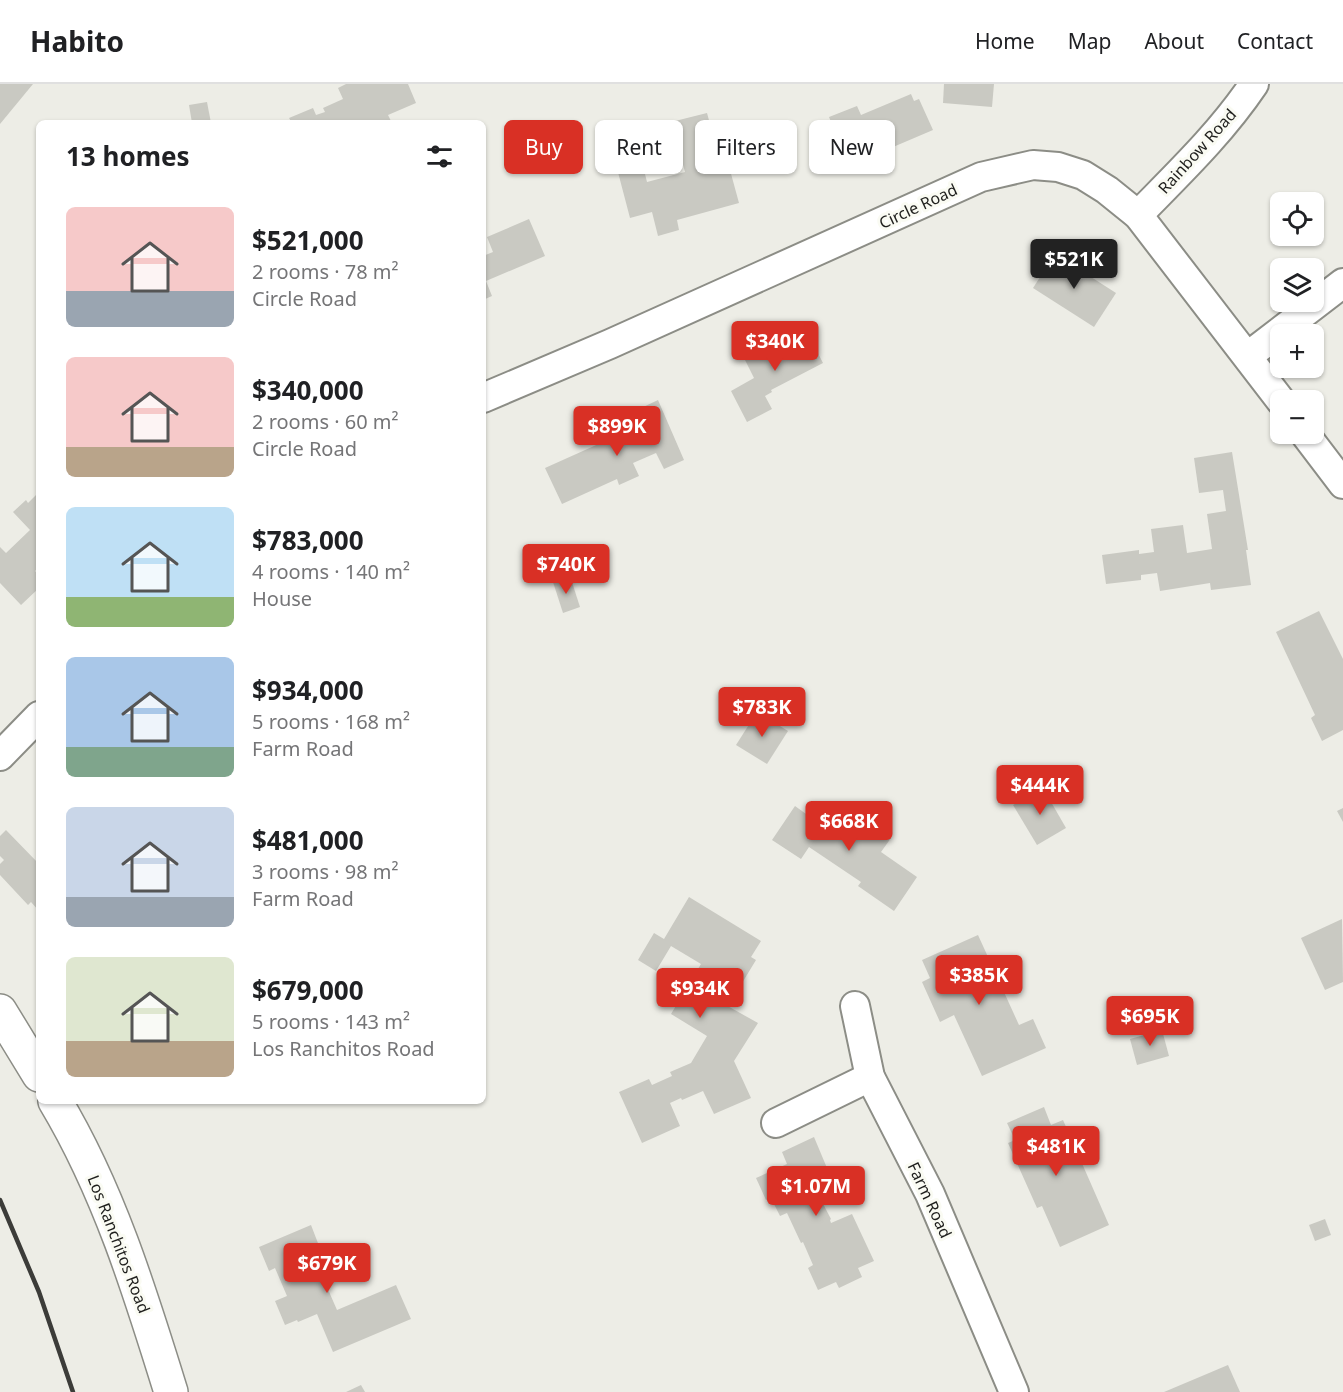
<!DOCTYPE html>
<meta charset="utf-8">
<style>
:root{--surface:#fff;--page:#f2f2f2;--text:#202124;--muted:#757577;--line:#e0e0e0;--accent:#d93025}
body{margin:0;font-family:"Noto Sans",sans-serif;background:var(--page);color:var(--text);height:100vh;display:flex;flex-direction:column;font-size:22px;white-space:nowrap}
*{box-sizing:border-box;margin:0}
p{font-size:20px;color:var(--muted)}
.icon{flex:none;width:33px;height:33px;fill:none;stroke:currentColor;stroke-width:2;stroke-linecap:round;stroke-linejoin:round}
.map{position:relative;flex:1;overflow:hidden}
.sheet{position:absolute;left:36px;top:36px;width:450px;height:984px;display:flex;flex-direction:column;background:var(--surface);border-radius:9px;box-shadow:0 2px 4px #0004}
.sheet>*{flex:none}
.hud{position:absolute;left:504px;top:36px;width:570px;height:54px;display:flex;gap:12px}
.tools{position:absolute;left:1270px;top:108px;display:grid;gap:12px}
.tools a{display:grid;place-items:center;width:54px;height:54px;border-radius:9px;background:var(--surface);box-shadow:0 2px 4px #0004;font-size:30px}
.price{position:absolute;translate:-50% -51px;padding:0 14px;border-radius:6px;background:var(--accent);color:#fff;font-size:20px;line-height:39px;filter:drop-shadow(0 2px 3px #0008)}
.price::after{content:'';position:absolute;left:50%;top:36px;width:18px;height:14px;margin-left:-9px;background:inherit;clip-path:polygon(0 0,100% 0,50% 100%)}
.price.selected{background:#222;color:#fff}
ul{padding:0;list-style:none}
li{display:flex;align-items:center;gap:18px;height:150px;padding:0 30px}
li span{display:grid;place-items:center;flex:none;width:168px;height:120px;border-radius:9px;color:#555}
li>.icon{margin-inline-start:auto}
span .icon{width:72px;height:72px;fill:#fffc;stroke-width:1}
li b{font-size:26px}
h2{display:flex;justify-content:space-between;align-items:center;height:72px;padding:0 30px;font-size:26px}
.chip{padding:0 21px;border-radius:9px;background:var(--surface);box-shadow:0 2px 4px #0004;font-size:21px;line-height:54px}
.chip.selected{background:var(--accent);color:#fff}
header{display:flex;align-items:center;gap:36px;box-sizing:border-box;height:84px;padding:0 30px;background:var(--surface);border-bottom:2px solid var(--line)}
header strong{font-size:28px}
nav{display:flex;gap:33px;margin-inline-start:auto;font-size:21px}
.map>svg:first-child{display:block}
.building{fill:#c9c9c2}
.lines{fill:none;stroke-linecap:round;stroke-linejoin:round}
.minor-casing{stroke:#8c8d86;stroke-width:32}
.major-casing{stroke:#8c8d86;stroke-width:36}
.minor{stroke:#fff;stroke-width:28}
.major{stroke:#fff;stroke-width:33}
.rail{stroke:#3c3c39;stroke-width:4.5}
.labels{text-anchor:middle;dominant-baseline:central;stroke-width:6;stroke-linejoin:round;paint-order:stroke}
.street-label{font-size:16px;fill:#1f1f1d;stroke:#fafbf3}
</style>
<header>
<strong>Habito</strong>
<nav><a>Home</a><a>Map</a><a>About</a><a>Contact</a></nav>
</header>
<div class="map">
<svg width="1343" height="1308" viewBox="0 0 1343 1308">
<rect width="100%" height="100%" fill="#edede6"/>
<!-- building -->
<g class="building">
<path d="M0 0H33L0 40Z"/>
<path d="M346 0H408L416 19 388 31 392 39H292L289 34 313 24 316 31 325 28 323 24 343 15 338 4Z"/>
<path d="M944 0H994L992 23 943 19Z"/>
<path d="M911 10 914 17 919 15 933 46 879 69 882 77 853 90 829 33 857 22 861 31Z"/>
<path d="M207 18 211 39H192L189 21Z"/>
<path d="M707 29 723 88 730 86 739 119 677 136 679 146 658 152 652 128 630 134 614 73 639 66 647 98 685 88 671 38Z"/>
<path d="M529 135 545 172 486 197 492 212 483 216V172L493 168 487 153Z"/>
<path d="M1055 170 1116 209 1094 243 1033 204Z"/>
<path d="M805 244 823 279 771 306 772 308 765 312 772 325 747 338 731 307 754 294 745 276Z"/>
<path d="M658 316 684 376 664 385 656 369 633 379 639 392 619 401 617 395 562 420 545 384 643 340 637 326Z"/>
<path d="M1232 368 1248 466H1246L1251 501 1211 506 1210 499 1160 507 1157 489 1141 491V496L1106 500 1102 471 1139 466V470L1154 468 1151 445 1183 441 1187 469 1212 465 1207 430 1226 427 1223 406 1199 409 1194 374Z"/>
<path d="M39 408V483L35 487 39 491V504L21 521 0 499V463L6 469 30 446 13 428 26 416 28 419Z"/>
<path d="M570 492 580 523 563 529 553 498Z"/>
<path d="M1319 527 1343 575V646L1322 657 1311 634 1315 631 1276 548Z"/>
<path d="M757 628 788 647 767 680 736 661Z"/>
<path d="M1043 704 1066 744 1037 761 1013 721Z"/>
<path d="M795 722 820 740 825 733 837 742 848 725 891 754 881 768 917 793 894 827 858 802 861 798 809 763 801 775 772 756Z"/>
<path d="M1343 724V738L1337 727Z"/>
<path d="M6 746 39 780V827L31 818 28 821 0 791V780L4 776 0 772V752Z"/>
<path d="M689 813 761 857 751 873 756 876 739 904 734 902 724 920 758 939 734 977 751 1014 714 1030 703 1007 682 1016 681 1014 670 1019 680 1042 642 1059 619 1008 649 995 652 1001 672 992 670 988 691 979 707 952 671 930 701 880 671 862 656 887 638 876 654 849 664 855Z"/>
<path d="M1342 835 1343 898 1325 906 1301 854Z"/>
<path d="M978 851 1019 941 1033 935 1046 964 982 992 954 931 940 938 922 898 930 894 922 876Z"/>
<path d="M1162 946 1169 972 1137 981 1130 955Z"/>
<path d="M1044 1023 1051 1041 1063 1036 1109 1141 1060 1163 1042 1122 1037 1124 1008 1059 1015 1056 1007 1039Z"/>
<path d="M814 1053 827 1084 818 1088 828 1111 820 1114 831 1135 830 1136 831 1139 852 1130 874 1177 858 1184 862 1193 839 1204 836 1198 818 1206 808 1184 813 1181 803 1158 801 1159 787 1129 780 1132 771 1114 766 1116 756 1094 787 1080 782 1068Z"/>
<path d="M1325 1135 1331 1151 1315 1157 1309 1141Z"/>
<path d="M311 1141 321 1167 313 1171 337 1226 396 1201 411 1235 333 1268 317 1230 298 1238 297 1236 285 1241 275 1217 287 1212 275 1184 269 1187 259 1163Z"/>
<path d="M1228 1281 1240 1308H1164Z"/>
<path d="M361 1301 365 1308H346Z"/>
</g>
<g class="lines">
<defs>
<g id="minor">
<path d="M1138 131C1179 89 1221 49 1254 0"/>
<path d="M1248 272 1343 199"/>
<path d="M483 314 610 260 981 93 1033 81 1058 83 1083 91 1107 106 1138 131 1281 317"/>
<path d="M1305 350 1343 400"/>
<path d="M0 672 39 632"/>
<path d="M855 922 870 993 930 1110 1014 1308"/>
<path d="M776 1039 870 993"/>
</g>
<g id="major">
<path d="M0 927 39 991"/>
<path d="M55 1017C109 1107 140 1208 171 1308"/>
</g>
</defs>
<!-- minor casing -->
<use href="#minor" class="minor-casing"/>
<!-- major casing -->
<use href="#major" class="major-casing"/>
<!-- minor -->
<use href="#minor" class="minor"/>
<!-- major -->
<use href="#major" class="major"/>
<!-- rail -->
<path class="rail" d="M0 1116 39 1208 73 1308"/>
</g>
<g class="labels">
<!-- street labels -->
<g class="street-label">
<text transform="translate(1197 67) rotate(-48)">Rainbow Road</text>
<text transform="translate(918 122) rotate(-25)">Circle Road</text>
<text transform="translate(930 1116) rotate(65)">Farm Road</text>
<text transform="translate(119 1160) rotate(69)">Los Ranchitos Road</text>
</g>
</g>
</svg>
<div class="tools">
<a><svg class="icon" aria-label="locate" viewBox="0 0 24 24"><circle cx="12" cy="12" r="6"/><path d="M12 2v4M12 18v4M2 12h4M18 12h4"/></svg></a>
<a><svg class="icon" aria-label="layers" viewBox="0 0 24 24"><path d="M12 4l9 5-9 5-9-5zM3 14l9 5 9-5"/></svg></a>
<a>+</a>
<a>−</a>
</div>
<b class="price selected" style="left:1074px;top:206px">$521K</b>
<b class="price" style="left:775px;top:288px">$340K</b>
<b class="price" style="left:617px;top:373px">$899K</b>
<b class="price" style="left:566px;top:511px">$740K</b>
<b class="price" style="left:762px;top:654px">$783K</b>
<b class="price" style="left:1040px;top:732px">$444K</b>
<b class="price" style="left:849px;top:768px">$668K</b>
<b class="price" style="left:979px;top:922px">$385K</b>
<b class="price" style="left:700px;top:935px">$934K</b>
<b class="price" style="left:1150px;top:963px">$695K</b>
<b class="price" style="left:1056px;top:1093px">$481K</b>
<b class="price" style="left:816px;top:1133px">$1.07M</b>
<b class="price" style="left:327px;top:1210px">$679K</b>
<div class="hud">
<a class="chip selected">Buy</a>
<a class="chip">Rent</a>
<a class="chip">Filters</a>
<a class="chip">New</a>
</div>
<section class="sheet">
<h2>13 homes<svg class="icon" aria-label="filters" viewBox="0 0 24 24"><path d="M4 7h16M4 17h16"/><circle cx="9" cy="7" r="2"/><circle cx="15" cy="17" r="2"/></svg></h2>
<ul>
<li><span style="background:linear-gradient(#f6c9c9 70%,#9aa5b1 0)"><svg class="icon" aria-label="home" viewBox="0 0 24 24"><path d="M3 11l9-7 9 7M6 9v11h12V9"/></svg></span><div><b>$521,000</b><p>2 rooms · 78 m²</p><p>Circle Road</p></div></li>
<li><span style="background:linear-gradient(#f6c9c9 75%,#b9a48a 0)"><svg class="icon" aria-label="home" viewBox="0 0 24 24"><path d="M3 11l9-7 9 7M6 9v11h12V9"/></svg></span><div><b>$340,000</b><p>2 rooms · 60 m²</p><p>Circle Road</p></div></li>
<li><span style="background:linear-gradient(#bfe0f5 75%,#8fb573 0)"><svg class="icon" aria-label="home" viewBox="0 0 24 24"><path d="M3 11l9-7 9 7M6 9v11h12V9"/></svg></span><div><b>$783,000</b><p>4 rooms · 140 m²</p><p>House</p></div></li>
<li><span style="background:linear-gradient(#a9c7e8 75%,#7fa58c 0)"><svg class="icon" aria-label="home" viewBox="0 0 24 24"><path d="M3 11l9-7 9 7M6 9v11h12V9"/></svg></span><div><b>$934,000</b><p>5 rooms · 168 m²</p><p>Farm Road</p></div></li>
<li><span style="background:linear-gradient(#c9d6e8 75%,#9aa5b1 0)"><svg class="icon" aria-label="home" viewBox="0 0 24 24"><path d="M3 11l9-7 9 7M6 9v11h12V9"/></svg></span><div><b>$481,000</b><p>3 rooms · 98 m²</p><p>Farm Road</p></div></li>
<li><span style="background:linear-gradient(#dfe7d0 70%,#b9a48a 0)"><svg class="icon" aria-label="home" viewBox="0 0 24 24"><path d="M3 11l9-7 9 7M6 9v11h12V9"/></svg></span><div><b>$679,000</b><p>5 rooms · 143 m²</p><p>Los Ranchitos Road</p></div></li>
</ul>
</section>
</div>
